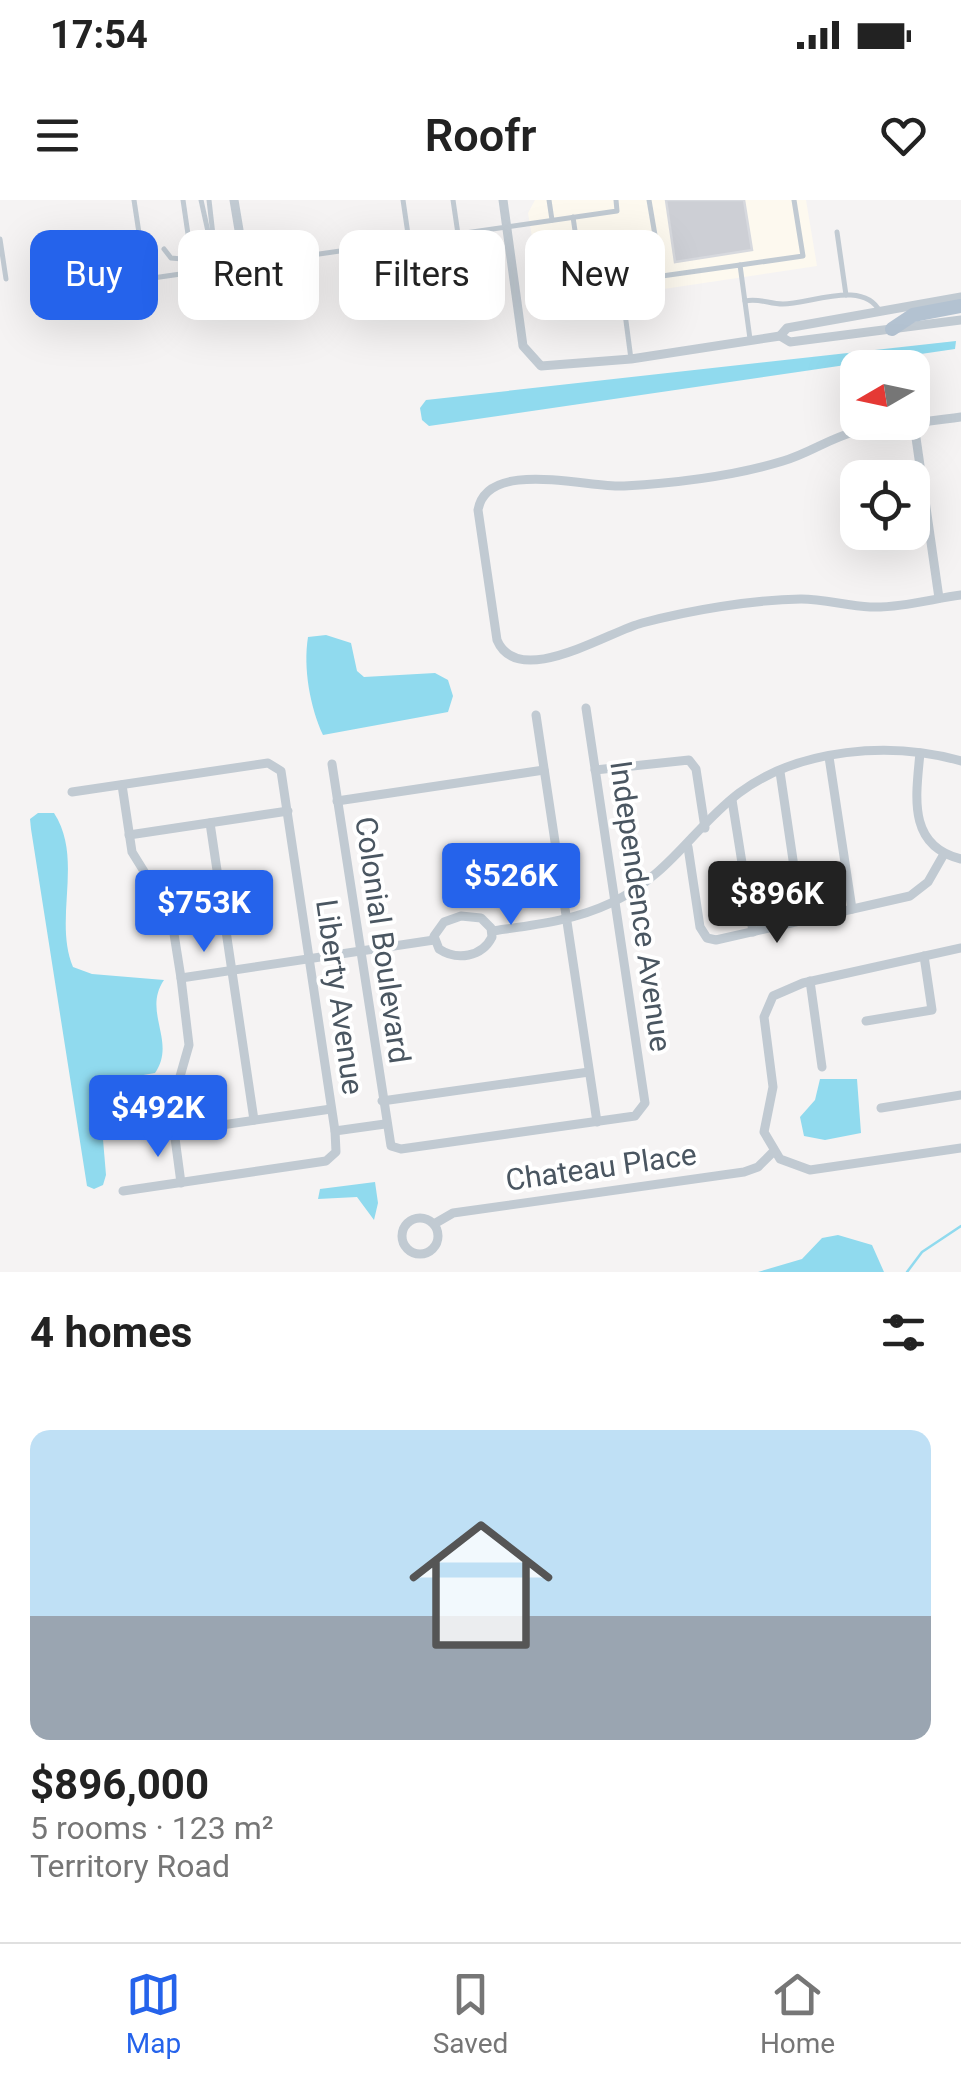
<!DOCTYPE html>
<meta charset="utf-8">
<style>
:root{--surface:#fff;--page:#f2f2f2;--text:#222;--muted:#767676;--line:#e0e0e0;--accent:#2563eb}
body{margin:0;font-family:Roboto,sans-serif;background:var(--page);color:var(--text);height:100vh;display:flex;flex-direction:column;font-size:38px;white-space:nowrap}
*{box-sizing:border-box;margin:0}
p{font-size:32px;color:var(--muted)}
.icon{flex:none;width:55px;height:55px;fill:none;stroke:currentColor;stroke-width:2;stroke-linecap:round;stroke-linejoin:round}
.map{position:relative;height:1072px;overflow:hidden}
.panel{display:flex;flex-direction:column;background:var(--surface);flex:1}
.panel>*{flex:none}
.hud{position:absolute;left:30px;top:30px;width:902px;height:90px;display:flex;gap:20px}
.needle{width:65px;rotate:261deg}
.controls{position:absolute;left:840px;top:150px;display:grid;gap:20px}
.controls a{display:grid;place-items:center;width:90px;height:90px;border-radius:20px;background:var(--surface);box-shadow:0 10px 40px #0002;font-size:50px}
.price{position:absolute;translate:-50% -85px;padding:0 22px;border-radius:10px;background:var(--accent);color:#fff;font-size:32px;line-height:65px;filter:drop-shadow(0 2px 5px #0008)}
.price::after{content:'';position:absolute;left:50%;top:60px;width:30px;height:22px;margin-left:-15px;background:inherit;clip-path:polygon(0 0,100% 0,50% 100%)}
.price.selected{background:#222;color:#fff}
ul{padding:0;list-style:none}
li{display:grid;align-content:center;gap:20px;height:530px;padding:0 30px}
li+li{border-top:2px solid var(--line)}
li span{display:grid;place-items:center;height:310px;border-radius:20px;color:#555}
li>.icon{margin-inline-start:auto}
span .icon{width:180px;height:180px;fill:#fffc;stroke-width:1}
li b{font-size:42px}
h2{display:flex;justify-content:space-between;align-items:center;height:120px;padding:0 30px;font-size:42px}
.chip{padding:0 35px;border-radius:20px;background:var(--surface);box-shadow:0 10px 40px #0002;font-size:35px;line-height:90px}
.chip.selected{background:var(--accent);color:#fff}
.status{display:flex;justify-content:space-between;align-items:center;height:70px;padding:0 50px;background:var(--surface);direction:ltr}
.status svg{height:28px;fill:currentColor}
header{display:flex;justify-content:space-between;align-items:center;height:130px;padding:0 30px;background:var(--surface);font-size:45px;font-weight:600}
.dock{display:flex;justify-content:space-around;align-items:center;height:140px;border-top:2px solid var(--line);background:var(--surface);font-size:28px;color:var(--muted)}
.dock a{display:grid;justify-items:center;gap:5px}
.dock .selected{color:var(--accent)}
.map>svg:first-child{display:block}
.commercial{fill:#fdf9ef}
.water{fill:#90daee}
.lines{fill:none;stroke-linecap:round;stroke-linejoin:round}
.stream{stroke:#90daee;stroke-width:2.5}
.building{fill:#cdcfd5;stroke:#d7d9de;stroke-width:2.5}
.service{stroke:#c1cad2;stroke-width:5}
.minor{stroke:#c1cad2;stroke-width:9}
.primary{stroke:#b3c2d1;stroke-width:14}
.labels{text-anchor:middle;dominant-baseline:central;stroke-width:8;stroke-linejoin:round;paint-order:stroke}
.street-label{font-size:30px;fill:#4a5661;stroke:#fff}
</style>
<div class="status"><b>17:54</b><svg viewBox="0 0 49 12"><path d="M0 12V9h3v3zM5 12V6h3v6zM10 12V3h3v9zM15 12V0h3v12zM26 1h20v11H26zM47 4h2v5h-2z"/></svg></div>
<header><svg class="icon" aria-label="menu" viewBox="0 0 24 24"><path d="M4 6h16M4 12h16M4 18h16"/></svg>Roofr<svg class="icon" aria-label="heart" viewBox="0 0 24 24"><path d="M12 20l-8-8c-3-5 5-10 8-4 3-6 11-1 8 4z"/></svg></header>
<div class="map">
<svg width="961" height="1072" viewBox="0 0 961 1072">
<rect width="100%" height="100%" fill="#f5f3f3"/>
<!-- commercial -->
<path class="commercial" d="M535 0H806L817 66 657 90 641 103 617 111 546 120 528 13Z"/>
<!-- water -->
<g class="water">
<path d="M956 141 955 149 429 226 422 220 420 208 426 200Z"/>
<path d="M326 435 351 443 357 471 364 477 435 473 448 480 453 496 448 512 323 535C310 507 303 468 308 437Z"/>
<path d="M38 613H54C84 659 53 719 73 767L92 774 164 780C142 812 177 841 155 873L114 880 99 892 106 975 103 985 94 989 87 986 31 629 30 619Z"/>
<path d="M820 879H857L861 933 825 940 804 936 800 917 815 900Z"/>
<path d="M375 982 378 1003 374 1020 357 997 318 999 320 989Z"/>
<path d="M838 1035 872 1045 884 1072H758L802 1059 822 1038Z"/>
</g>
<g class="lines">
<!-- stream -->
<path class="stream" d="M907 1072 922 1052 961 1026"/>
</g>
<!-- building -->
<path class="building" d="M666 0H744L752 50 675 62Z"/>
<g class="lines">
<!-- service -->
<g class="service">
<path d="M134 0 146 79 617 11 616 0"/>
<path d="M183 0 190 48 184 59"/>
<path d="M201 0 213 54"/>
<path d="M209 0 217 70"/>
<path d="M403 0 409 41"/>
<path d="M453 0 458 34"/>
<path d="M549 0 552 20"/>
<path d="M649 0 662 76 740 65 750 139"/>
<path d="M573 17 579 58 617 53 631 159"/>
<path d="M837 32 846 95"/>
<path d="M0 39 6 79"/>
<path d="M164 49 171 58 215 62"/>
<path d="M740 65 803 56 794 0"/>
<path d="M745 101C760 98 769 104 783 104 810 104 864 79 880 112"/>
</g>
<!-- minor -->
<g class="minor">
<path d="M234 0 245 66"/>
<path d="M503 0 523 146 541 166 631 159 780 136"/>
<path d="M961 97 787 128 780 136 790 142 961 120"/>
<path d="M961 217C926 222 889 225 854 232 830 238 808 254 783 261 734 276 675 283 624 286 588 288 487 258 478 310L497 440C518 490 608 432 642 423 691 410 751 400 801 399 824 399 847 406 870 407 899 408 932 399 961 395"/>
<path d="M914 224 939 398"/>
<path d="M536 515 597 922"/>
<path d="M920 553C916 596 907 646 961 659"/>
<path d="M829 557 852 709"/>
<path d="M332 564 391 946 401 949 635 916 645 903 586 508"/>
<path d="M595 570 689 560 696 569 705 628"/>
<path d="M780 572 802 721"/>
<path d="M122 585 132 652 171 715 181 778 189 845 171 908 181 983"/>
<path d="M72 592 268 563 281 571 335 931 336 952 326 961 123 991"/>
<path d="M732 600 753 732"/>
<path d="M337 601 544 570"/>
<path d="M210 623 254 920"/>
<path d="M129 635 288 611"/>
<path d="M688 647 700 727 707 738 716 740 910 696 928 682 944 654"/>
<path d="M461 716 481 718 491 728 492 737C482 757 457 761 439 749L434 736 444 722Z"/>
<path d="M492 731C533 725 573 721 611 703 671 674 692 629 739 593 799 548 891 541 961 561"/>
<path d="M961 748 803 783 773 796 764 817 773 887 764 932 780 959 810 970 961 948"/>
<path d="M181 778 434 740"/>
<path d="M810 781 822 867"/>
<path d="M866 821 932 810 924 756"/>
<path d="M382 901 589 872"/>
<path d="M881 908 961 895"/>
<path d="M335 931 385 924"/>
<path d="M174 932 331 909"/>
<circle cx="420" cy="1036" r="18"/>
<path d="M434 1024 453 1013 744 972 758 967 773 952"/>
</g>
<!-- primary -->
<path class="primary" d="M892 129 913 115 961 106"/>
</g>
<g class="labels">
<!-- street labels -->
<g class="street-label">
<text transform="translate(641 706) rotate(82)">Independence Avenue</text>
<text transform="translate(383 740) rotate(82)">Colonial Boulevard</text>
<text transform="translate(340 797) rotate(82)">Liberty Avenue</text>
<text transform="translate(601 967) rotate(-8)">Chateau Place</text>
</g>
</g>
</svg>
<div class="controls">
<a><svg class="needle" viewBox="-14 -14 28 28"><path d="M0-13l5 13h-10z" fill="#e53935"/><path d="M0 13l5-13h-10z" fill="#767676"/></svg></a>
<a><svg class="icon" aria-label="locate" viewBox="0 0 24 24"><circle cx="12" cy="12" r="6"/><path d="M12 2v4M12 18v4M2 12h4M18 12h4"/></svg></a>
</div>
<b class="price" style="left:511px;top:728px">$526K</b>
<b class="price selected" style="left:777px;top:746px">$896K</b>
<b class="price" style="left:204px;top:755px">$753K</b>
<b class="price" style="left:158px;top:960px">$492K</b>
<div class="hud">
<a class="chip selected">Buy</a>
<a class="chip">Rent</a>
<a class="chip">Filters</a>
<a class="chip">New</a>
</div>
</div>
<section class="panel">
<h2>4 homes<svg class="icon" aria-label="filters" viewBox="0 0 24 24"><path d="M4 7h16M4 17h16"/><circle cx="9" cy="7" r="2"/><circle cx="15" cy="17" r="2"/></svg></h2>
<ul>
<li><span style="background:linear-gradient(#bfe0f5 60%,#9aa5b1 0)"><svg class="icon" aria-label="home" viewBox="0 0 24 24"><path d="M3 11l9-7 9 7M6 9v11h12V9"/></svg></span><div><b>$896,000</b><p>5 rooms · 123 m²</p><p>Territory Road</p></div></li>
</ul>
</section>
<nav class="dock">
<a class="selected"><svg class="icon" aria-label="map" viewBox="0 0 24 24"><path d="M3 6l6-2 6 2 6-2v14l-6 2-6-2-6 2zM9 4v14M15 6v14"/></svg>Map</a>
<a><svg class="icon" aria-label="saved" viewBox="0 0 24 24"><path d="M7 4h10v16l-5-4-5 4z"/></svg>Saved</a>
<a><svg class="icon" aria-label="home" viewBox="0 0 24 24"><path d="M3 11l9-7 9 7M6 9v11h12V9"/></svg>Home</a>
</nav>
